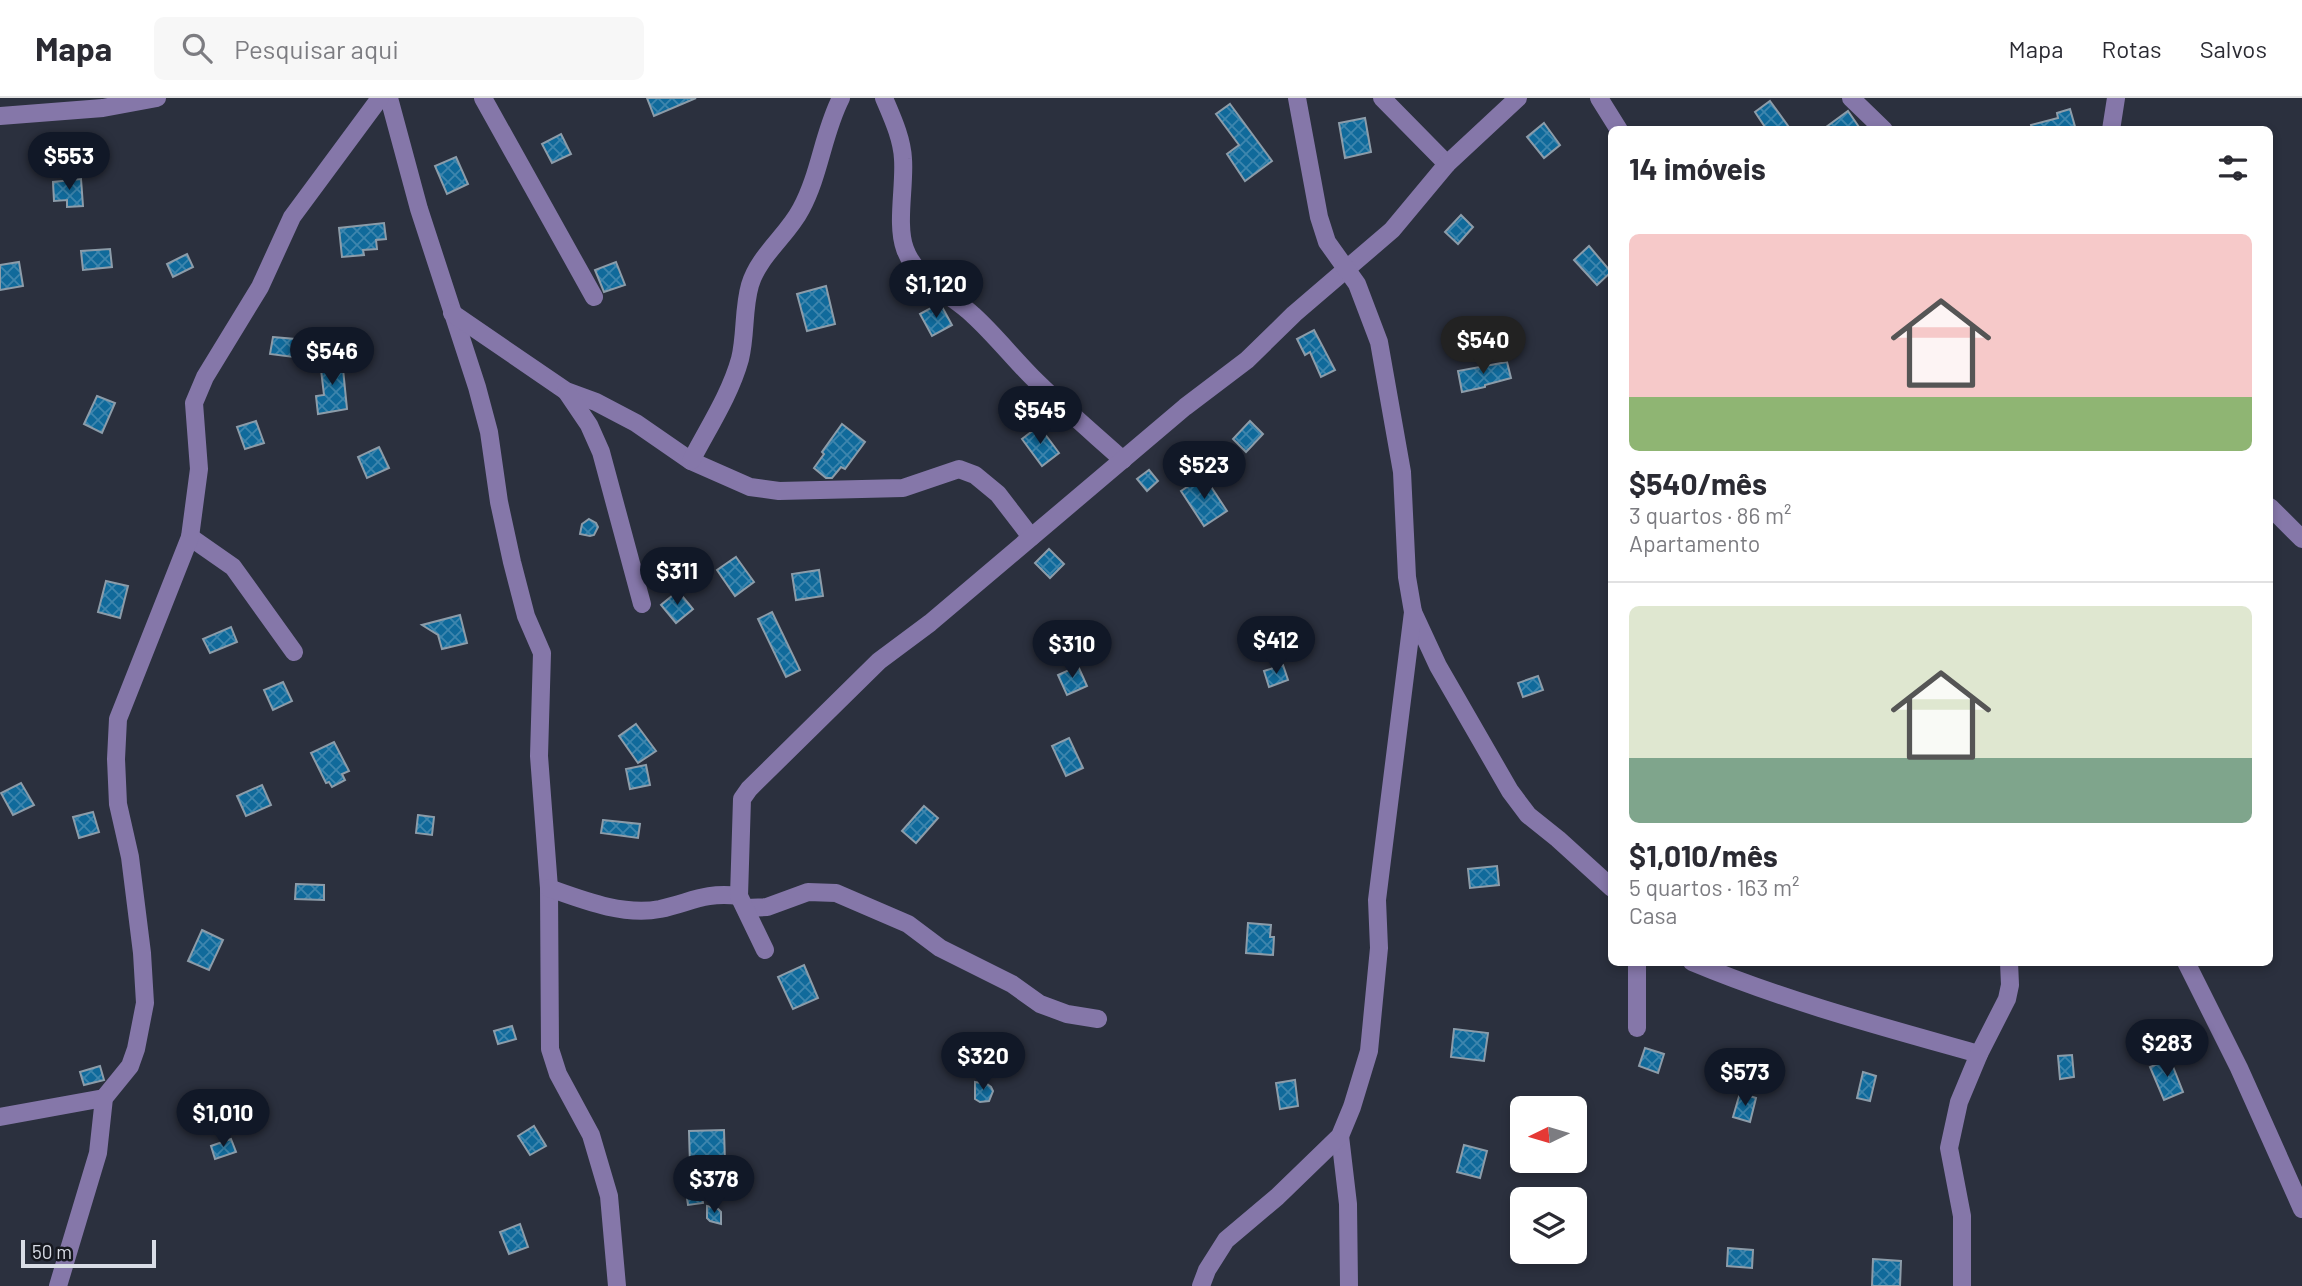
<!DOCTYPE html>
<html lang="pt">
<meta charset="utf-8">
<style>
:root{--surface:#fff;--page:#f7f7f7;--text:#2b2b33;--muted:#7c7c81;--line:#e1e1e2;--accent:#111827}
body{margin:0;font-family:Barlow,sans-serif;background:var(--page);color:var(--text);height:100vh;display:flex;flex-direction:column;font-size:26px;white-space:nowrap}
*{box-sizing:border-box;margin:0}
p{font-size:23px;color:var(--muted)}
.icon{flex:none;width:38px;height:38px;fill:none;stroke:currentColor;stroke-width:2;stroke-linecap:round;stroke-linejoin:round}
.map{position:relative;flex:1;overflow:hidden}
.side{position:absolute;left:1608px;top:28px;width:665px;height:840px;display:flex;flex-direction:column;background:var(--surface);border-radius:10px;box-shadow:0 4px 10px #0003}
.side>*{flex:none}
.needle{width:46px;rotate:265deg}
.tools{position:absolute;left:1510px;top:998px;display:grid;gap:14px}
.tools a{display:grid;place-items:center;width:77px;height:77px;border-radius:10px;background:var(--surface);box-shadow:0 4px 10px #0003;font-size:35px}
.scale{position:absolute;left:21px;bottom:18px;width:135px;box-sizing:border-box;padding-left:7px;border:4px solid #d9dde6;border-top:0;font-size:19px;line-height:24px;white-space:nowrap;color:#d9dde6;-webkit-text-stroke:5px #16181f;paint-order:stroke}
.price{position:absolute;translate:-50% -60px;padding:0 16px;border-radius:24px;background:var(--accent);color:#fff;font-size:23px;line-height:46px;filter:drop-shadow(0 2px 4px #0008)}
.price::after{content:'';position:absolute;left:50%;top:42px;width:21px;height:16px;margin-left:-10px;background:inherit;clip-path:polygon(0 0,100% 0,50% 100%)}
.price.current{background:#222;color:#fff}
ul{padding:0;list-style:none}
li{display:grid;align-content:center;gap:14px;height:371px;padding:0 21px}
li+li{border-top:2px solid var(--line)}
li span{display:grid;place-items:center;height:217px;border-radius:10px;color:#555}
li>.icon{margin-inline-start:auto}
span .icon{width:126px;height:126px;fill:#fffc;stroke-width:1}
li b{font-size:30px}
h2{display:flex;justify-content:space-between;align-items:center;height:84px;padding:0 21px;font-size:30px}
header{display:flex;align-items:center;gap:42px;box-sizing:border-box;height:98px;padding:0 35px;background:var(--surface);border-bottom:2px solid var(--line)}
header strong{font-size:33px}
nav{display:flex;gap:38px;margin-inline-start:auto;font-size:24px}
.search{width:490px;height:63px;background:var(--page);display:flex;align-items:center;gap:18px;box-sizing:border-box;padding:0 24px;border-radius:10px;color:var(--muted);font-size:26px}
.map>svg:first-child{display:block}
.building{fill:url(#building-cross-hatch);stroke:#8c9ca9;stroke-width:2}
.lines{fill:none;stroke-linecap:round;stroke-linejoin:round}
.minor{stroke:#8577a9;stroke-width:18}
</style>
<header>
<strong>Mapa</strong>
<div class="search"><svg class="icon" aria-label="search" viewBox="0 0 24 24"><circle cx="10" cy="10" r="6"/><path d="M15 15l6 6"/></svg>Pesquisar aqui</div>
<nav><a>Mapa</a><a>Rotas</a><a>Salvos</a></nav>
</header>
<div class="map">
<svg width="2302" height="1188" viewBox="0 0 2302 1188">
<defs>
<pattern id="building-cross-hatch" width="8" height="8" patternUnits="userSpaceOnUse" patternTransform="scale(1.75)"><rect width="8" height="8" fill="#106a9b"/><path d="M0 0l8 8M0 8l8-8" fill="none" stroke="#3e86ae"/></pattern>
</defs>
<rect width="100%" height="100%" fill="#2b303e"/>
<!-- building -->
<g class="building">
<path d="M647 0H696L654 18Z"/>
<path d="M1770 3 1791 32H1767L1755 14Z"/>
<path d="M1230 6 1272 63 1245 83 1227 56 1239 47 1216 16Z"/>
<path d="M2070 11 2076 32H2032L2031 27 2058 20 2057 15Z"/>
<path d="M1848 13 1861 32H1822Z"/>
<path d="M1365 20 1371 54 1345 60 1339 25Z"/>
<path d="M1544 25 1560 47 1544 60 1527 39Z"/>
<path d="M561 36 571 56 552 65 542 46Z"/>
<path d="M456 59 468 86 447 96 435 68Z"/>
<path d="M81 81 83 108 67 109V102L54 103 53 84Z"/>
<path d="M1461 117 1473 129 1458 146 1445 134Z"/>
<path d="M384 125 386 141 376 142 377 151 363 152 364 157 342 159 339 130Z"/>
<path d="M1589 148 1611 174 1597 187 1574 162Z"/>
<path d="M110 151 112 169 83 172 81 153Z"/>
<path d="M187 156 193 169 173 179 167 166Z"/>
<path d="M19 164 23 188 0 192V167Z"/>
<path d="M616 164 625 187 604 194 595 172Z"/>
<path d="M826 188 835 226 807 233 797 196Z"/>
<path d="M940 205 952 227 932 238 920 216Z"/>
<path d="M1463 225 1470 238 1453 247 1447 234Z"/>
<path d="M1314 232 1335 272 1321 279 1310 254 1305 257 1297 241Z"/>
<path d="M273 239 295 241 293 259 270 256Z"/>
<path d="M342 261 347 311 318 316 316 298 324 297 320 263Z"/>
<path d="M1507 264 1511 280 1485 287V289L1462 294 1458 273Z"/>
<path d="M97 298 115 305 102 335 84 326Z"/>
<path d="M256 323 264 345 245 351 237 329Z"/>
<path d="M1250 323 1263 336 1246 354 1233 341Z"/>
<path d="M842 326 865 344 845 371 841 369 832 380H826L814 370 824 356 822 354Z"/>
<path d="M1039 328 1059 355 1042 368 1022 341Z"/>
<path d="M379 349 389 370 367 380 358 359Z"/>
<path d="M1149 372 1158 383 1147 393 1137 381Z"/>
<path d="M1204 378 1227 413 1204 428 1181 393Z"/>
<path d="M589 421 596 425 598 429 594 437 590 438 580 436 582 426Z"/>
<path d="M1049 451 1064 466 1050 480 1035 465Z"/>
<path d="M736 459 754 484 735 498 717 472Z"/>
<path d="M819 472 823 498 796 502 792 476Z"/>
<path d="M106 483 128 488 120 520 98 514Z"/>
<path d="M678 493 693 511 676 525 661 507Z"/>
<path d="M772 514 800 572 786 579 758 521Z"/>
<path d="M460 517 467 545 442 551 438 537 422 527Z"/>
<path d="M231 529 237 544 210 555 203 541Z"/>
<path d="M1283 567 1288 582 1269 589 1264 573Z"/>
<path d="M1078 568 1087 588 1067 597 1058 577Z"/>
<path d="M1538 578 1543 592 1523 599 1518 585Z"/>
<path d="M283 584 292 603 273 612 264 592Z"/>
<path d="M636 626 656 653 638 665 619 638Z"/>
<path d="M1069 640 1083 670 1066 678 1052 648Z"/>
<path d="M334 644 349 673 342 676 345 682 332 689 329 684 326 685 311 655Z"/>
<path d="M646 667 650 687 630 691 626 671Z"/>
<path d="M21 685 34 707 13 717 1 695Z"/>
<path d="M262 687 271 707 246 718 237 698Z"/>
<path d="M924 708 938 720 916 745 902 733Z"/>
<path d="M93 714 99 734 79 740 73 719Z"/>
<path d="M418 717 434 719 432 737 416 735Z"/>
<path d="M603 722 640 726 638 740 601 735Z"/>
<path d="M1497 768 1499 787 1470 790 1468 771Z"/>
<path d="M296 786 324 787V802L295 801Z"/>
<path d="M1248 825 1271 827 1270 839H1274L1273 857 1246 855Z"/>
<path d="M202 832 223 842 209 872 188 863Z"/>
<path d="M804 867 818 900 793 911 778 879Z"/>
<path d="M512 928 516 941 498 946 494 933Z"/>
<path d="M1454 931 1488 935 1484 963 1451 959Z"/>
<path d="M955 945 977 946V976L954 975Z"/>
<path d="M1645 950 1664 956 1658 975 1639 968Z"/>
<path d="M2072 957 2074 979 2060 981 2058 958Z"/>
<path d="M2170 961 2183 994 2164 1002 2150 969Z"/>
<path d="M100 968 104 982 84 987 80 974Z"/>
<path d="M1863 974 1876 978 1870 1003 1857 1000Z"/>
<path d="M1295 982 1298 1008 1280 1011 1276 985Z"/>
<path d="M975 984 987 986 991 989 993 993 989 1003 980 1004 975 1001Z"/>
<path d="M1740 995 1756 1000 1750 1024 1733 1019Z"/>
<path d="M534 1028 546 1048 530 1057 518 1038Z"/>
<path d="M724 1032 725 1065 690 1066 689 1033Z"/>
<path d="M231 1041 236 1054 215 1061 211 1048Z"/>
<path d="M1464 1047 1487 1053 1480 1080 1457 1074Z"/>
<path d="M700 1085 703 1105 688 1107 685 1087Z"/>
<path d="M707 1108 718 1111 721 1114V1126L710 1123 707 1120Z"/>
<path d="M520 1126 528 1149 509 1156 500 1134Z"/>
<path d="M1728 1150 1753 1152 1752 1170 1727 1168Z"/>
<path d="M1873 1161 1901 1163 1900 1188H1872Z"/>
</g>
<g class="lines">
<!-- minor -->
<g class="minor">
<path d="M389 0 419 111 477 289 489 334 499 404 512 464 526 518 542 555 539 658 549 790 550 951 558 976 591 1037 609 1098 617 1188"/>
<path d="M483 0 594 199"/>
<path d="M884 0C892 19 902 40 903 61 905 88 896 127 905 151 916 182 951 196 973 217 994 236 1012 259 1032 279 1061 308 1093 335 1123 362"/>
<path d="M1382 0 1447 66"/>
<path d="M1599 0 1619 32"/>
<path d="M1851 0 1884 32"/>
<path d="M0 18 103 10 157 0"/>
<path d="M2111 32 2116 0"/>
<path d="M452 215 566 293 596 304 636 325 691 363 750 389 779 393 903 390 959 371 975 377 998 396 1031 439"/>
<path d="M566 293 589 327 601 354 642 506"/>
<path d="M691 363C708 330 730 297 740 261 746 237 743 211 750 187 759 157 787 138 801 111 820 76 823 35 841 0"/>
<path d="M2270 409 2302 441"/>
<path d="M190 439 233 469 294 554"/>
<path d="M1413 514 1438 568 1510 693 1528 717 1558 741 1612 790"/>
<path d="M549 790C583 802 623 818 660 811 692 804 704 794 739 798"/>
<path d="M746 810 767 809 808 794 836 795 908 826 940 850 1012 886 1040 906 1067 916 1098 921"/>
<path d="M765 852 739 798 742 701 749 691 879 563 930 525 1185 309 1247 262 1294 216 1392 132 1447 66 1518 0"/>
<path d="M1637 864V930"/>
<path d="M1692 864C1785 903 1883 929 1979 956"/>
<path d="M2186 864 2239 970 2302 1111"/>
<path d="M0 1019 104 1000"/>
<path d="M1340 1038 1348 1106 1349 1188"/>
<path d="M58 1188 98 1055 104 1000 130 968 136 951 145 905 142 855 130 759 118 706 116 661 118 621 190 439 199 371 194 305 205 279 260 189 292 119 380 0"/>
<path d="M1201 1188 1207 1172 1226 1142 1277 1099 1340 1038 1352 1009 1369 953 1379 850 1377 802 1413 514 1407 479 1402 374 1379 244 1357 186 1327 144 1319 119 1297 0"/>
<path d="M1962 1188V1118L1949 1050 1959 1004 1979 956 2007 901 2010 887 2009 864"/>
</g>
</g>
</svg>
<div class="tools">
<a><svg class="needle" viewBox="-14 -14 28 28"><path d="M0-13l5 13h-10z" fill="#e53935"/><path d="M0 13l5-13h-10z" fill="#7c7c81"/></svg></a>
<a><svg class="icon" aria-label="layers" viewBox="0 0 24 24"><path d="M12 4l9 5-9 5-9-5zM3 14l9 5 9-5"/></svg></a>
</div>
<div class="scale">50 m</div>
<b class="price" style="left:69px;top:94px">$553</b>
<b class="price" style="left:936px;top:222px">$1,120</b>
<b class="price current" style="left:1483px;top:278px">$540</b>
<b class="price" style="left:332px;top:289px">$546</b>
<b class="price" style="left:1040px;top:348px">$545</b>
<b class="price" style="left:1204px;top:403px">$523</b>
<b class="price" style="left:677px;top:509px">$311</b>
<b class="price" style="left:1276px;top:578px">$412</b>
<b class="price" style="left:1072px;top:582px">$310</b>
<b class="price" style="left:2167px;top:981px">$283</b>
<b class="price" style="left:983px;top:994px">$320</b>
<b class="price" style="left:1745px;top:1010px">$573</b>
<b class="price" style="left:223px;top:1051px">$1,010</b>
<b class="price" style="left:714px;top:1117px">$378</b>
<section class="side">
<h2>14 imóveis<svg class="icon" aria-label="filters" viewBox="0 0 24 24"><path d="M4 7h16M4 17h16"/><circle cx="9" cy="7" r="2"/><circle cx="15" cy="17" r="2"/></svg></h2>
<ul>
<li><span style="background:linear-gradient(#f6c9c9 75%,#8fb573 0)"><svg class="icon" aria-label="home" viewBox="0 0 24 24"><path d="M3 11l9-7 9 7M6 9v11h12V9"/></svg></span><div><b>$540/mês</b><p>3 quartos · 86 m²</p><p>Apartamento</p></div></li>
<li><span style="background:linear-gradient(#dfe7d0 70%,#7fa58c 0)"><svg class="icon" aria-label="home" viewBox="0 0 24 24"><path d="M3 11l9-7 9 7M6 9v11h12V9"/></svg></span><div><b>$1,010/mês</b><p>5 quartos · 163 m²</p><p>Casa</p></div></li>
</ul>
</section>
</div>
